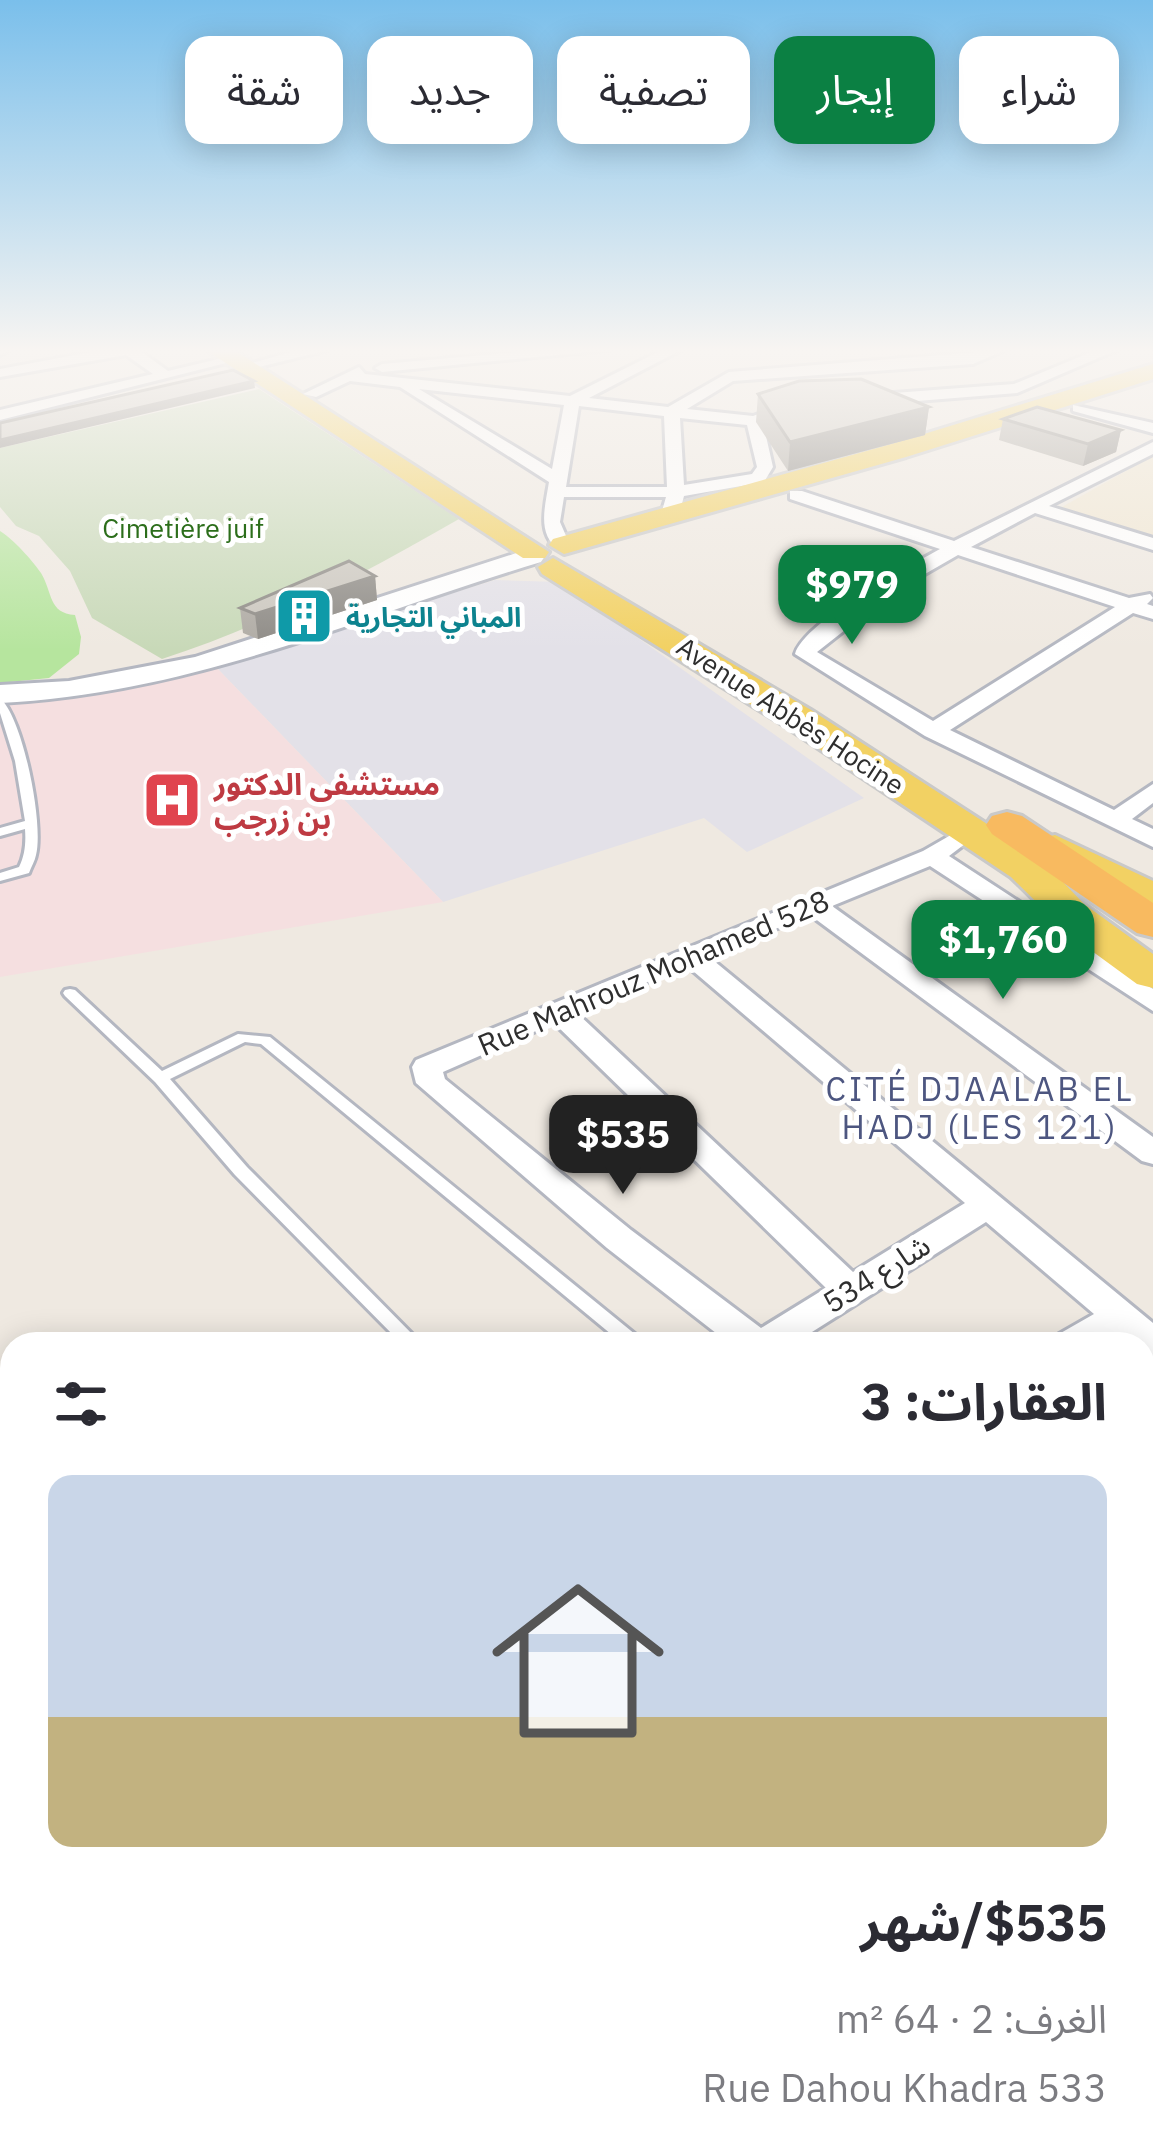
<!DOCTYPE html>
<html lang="ar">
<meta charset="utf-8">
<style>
:root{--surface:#fff;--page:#f2f2f3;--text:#2b2b33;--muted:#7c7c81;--line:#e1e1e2;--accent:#0b8043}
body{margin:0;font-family:"IBM Plex Sans","Noto Sans Arabic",sans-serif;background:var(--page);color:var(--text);direction:rtl;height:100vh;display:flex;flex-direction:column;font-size:45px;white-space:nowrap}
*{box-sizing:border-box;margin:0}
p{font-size:39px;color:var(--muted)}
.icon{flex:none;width:66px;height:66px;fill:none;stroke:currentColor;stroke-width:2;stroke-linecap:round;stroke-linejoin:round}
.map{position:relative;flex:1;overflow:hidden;direction:ltr}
.side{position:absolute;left:0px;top:1332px;width:1155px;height:807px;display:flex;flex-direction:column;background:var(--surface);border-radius:36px 36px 0 0;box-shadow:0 6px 30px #0003;direction:rtl}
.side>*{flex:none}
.top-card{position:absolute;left:36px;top:36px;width:1083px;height:108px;direction:rtl;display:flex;gap:24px}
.price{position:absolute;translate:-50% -102px;padding:0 27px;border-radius:24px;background:var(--accent);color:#fff;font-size:39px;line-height:78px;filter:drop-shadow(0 3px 6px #0008)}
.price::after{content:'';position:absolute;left:50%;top:72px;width:36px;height:27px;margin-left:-18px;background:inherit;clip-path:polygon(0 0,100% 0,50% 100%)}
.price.active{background:#222;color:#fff}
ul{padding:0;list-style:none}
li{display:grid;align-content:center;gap:24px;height:636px;padding:0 48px}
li+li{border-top:3px solid var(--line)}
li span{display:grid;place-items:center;height:372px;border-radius:24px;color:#555}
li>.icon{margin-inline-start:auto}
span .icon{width:216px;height:216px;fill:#fffc;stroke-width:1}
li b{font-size:51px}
h2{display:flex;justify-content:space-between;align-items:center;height:144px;padding:0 48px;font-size:51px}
.pill{padding:0 42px;border-radius:24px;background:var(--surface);box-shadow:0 6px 30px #0003;font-size:42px;line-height:108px}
.pill.active{background:var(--accent);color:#fff}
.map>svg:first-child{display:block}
.industrial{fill:#e3e1e8}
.education{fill:#f0e6d1}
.medical{fill:#f5dfe0}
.green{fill:#b6e59e}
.cemetery{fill:#c8d9b8}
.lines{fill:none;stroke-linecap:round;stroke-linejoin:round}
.service-casing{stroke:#b4b7c1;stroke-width:6}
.minor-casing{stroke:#b4b7c1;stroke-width:6}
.secondary-casing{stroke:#b4b7c1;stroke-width:6}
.primary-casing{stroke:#c9c9c9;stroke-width:6}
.trunk-casing{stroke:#c9c9c9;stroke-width:6}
.path{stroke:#c9c9c9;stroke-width:6;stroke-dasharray:10 8;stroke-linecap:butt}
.service{fill:#fff;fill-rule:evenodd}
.minor{fill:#fff;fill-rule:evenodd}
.secondary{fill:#fff;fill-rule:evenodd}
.primary{fill:#f2d163;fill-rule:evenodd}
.trunk{fill:#f8ba60;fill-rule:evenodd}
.wall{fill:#afaba4}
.shaded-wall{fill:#8e8b86}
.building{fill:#cbc7bf;stroke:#8e8b86;stroke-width:3}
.labels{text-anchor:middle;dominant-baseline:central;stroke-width:10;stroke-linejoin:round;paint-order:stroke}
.far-park-label{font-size:27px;fill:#2c6e1b;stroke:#fff}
.far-culture-label{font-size:27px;font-weight:bold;fill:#0d838f;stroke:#fff;text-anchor:start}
.far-street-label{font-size:27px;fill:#2e2e2e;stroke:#fff}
.health-label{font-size:30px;font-weight:bold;fill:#be3a42;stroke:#fff;text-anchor:start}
.street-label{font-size:30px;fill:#2e2e2e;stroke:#fff}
.neighbourhood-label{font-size:33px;letter-spacing:3px;fill:#4d5680;stroke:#fff}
</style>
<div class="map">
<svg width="1153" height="2137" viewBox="0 0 1153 2137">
<rect width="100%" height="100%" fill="#efe9e1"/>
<!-- industrial -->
<path class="industrial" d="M495 580 559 582 864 798 747 852 704 818 443 902 215 666Z"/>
<!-- education -->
<path class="education" d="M1153 456V538L1060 508Z"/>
<!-- medical -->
<path class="medical" d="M215 666 443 902 0 977V696Z"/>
<!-- green -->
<path class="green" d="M0 531C14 540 32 560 41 573 53 593 48 613 75 615L81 637 79 654 49 678 0 683Z"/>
<!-- cemetery -->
<path class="cemetery" d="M259 389 459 519C362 575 269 624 162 659L92 618 70 571 39 536 16 526 0 507V448Z"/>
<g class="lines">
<defs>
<g id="service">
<path d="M0 698C23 718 44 824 36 855 35 861 31 867 29 873L0 881V873L19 867C25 855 26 843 25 829L0 836V828L25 821 15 761 0 713Z"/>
<path d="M70 989 75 990 162 1071 238 1034 270 1037 641 1339 644 1344H623L261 1044 245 1042 170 1079 247 1167 422 1344H402L235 1175 155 1082 65 996 63 993 65 990Z"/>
<path d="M1143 1907 1153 1911V1937L1143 1933Z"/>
<path d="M771 2127H798L794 2137H767Z"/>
</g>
<g id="minor">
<path d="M0 350H9L0 355Z"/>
<path d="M102 350H139L168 371 231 356 238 360 0 420V410L153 374 126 355 0 377V369Z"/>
<path d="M298 350H328L259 367 252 363Z"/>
<path d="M543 350H609L382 372 375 368 382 364Z"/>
<path d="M662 350H681L589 398 668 407 729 372 1005 350 973 364 733 381 687 409 753 416 795 401 803 406 763 423 773 467 764 482 684 496 680 511 671 516 662 511 666 497H564L560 522 570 545 561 551C536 536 545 507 549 482L400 387 350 381 316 397 303 394 359 367 365 374 570 396ZM419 389 564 405 552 469ZM579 406 664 416 667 487H566ZM680 418 747 425 757 467 752 474 684 485Z"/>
<path d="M1096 350H1117L1017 393 867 405 859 400 867 395 1014 384Z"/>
<path d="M1073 405 1153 423V433L1073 411Z"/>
<path d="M1153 442V454L1049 506 1153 538V550L1035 513 971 547 1129 598 1150 594 1153 598 1147 604 1153 606V619L1133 613 950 730 1114 810 1153 784V803L1132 819 1153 829V847L925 736 795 654C805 621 908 567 940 549L790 499V491H802L954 541ZM958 555 1115 607 933 721 817 652 892 593Z"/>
<path d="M970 824 982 831 949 856 1153 989V1011L930 866 832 906 1153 1137V1164L1142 1161 810 915 708 956 1153 1323V1357L1143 1354V1344H1130L1118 1334 1101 1344H1054L1059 1334 1094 1314 986 1222 793 1344H730L607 1248 416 1083 412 1067 416 1060 923 851ZM686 965 965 1203 853 1272 577 1013ZM554 1023 826 1288 761 1328 631 1230 445 1079 443 1072Z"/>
<path d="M1143 1603 1153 1607V1647L1143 1644Z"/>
</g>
<path id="secondary" d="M532 548 541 550 545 556 541 562C357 617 196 693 0 703V685L69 681 195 657Z"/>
<g id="primary">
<path d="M206 350H234L549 552 545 558H523Z"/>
<path d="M1153 364V379L906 457 564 554 549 545 553 539 888 445Z"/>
<path d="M553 558 811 710 1041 859 1084 904 1153 954V988L1137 984 1070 935 1011 877 785 726 542 574 538 567Z"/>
<path d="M1055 835 1153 881V911L1041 856 1035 847 1041 838Z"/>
</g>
<path id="trunk" d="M1007 812 1022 816 1153 903V937L1137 933 992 834 986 825 992 816Z"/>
</defs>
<!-- service casing -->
<use href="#service" class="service-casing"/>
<!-- minor casing -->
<use href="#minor" class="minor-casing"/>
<!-- secondary casing -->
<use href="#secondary" class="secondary-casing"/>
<!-- primary casing -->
<use href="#primary" class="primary-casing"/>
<!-- trunk casing -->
<use href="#trunk" class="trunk-casing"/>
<!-- path -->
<path class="path" d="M0 1465 12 1478"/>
<!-- service -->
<use href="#service" class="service"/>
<!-- minor -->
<use href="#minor" class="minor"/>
<!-- secondary -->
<use href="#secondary" class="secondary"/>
<!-- primary -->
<use href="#primary" class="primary"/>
<!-- trunk -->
<use href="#trunk" class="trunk"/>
</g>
<!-- wall -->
<g class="wall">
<path d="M758 394 929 407 925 435 788 471 756 422Z"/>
<path d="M1003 419 1121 430 1116 452 1083 466 999 440Z"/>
<path d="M375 576 377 600 258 639 243 633 240 608Z"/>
<path d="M0 1566 12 1568V1867L0 1850Z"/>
<path d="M1153 1645V1843L1143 1838V1655Z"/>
</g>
<!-- shaded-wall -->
<g class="shaded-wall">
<path d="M254 381 255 388 0 448V440Z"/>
<path d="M929 407 925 435 788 471 790 442Z"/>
<path d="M1121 430 1116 452 1083 466 1088 444Z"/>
<path d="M375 576 377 600 258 639 255 614Z"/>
<path d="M390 2127H402L394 2137Z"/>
</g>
<!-- building -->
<g class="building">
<path d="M233 370 254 381 0 440V423Z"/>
<path d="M861 379 929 407 790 442 758 394 799 381Z"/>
<path d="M1037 407 1121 430 1088 444 1003 419Z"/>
<path d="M349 561 375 576 255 614 240 608Z"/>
<path d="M7 1562 12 1568V1854L0 1838V1566Z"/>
<path d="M1151 1644 1153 1645V1782L1143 1777V1655Z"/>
</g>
<!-- sky -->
<linearGradient id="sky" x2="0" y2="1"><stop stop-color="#7abfeb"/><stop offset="0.54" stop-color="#f8f5f2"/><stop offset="1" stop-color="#f8f5f2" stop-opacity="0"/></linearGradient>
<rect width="1153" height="650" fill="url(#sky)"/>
<!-- icons -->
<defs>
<symbol id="building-square" viewBox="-11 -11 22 22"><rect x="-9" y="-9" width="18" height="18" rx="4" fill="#0f9aa8" stroke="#fff"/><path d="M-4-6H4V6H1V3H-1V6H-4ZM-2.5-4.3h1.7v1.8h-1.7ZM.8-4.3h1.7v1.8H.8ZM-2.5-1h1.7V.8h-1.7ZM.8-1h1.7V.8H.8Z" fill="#fff"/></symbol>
<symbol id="hospital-square" viewBox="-11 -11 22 22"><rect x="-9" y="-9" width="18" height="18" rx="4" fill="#e0444e" stroke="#fff"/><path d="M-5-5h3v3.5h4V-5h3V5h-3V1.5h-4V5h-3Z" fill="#fff"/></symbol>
</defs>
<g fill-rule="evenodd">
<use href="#building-square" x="271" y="583" width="66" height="66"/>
<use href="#hospital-square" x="139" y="767" width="66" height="66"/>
</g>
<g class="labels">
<!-- far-park labels -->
<g class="far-park-label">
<text x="183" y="527">Cimetière juif</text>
</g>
<!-- far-culture labels -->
<g class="far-culture-label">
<text x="346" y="616">المباني التجارية</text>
</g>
<!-- far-street labels -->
<g class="far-street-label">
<text transform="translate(791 715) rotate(33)">Avenue Abbès Hocine</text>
</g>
<!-- health labels -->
<g class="health-label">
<text x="214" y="783">مستشفى الدكتور<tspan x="214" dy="34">بن زرجب</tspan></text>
</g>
<!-- street labels -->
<g class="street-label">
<text transform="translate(653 972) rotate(-23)">Rue Mahrouz Mohamed 528</text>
<text transform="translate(876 1273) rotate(-32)">534 شارع</text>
</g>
<!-- neighbourhood labels -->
<g class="neighbourhood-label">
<text x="980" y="1088">CITÉ DJAALAB EL<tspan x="980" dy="38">HADJ (LES 121)</tspan></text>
</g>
</g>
</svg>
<b class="price" style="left:852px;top:647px">$979</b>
<b class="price" style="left:1003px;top:1002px">$1,760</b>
<b class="price active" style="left:623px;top:1197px">$535</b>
<div class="top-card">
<a class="pill">شراء</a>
<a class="pill active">إيجار</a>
<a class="pill">تصفية</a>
<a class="pill">جديد</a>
<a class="pill">شقة</a>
</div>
<section class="side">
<h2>العقارات: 3<svg class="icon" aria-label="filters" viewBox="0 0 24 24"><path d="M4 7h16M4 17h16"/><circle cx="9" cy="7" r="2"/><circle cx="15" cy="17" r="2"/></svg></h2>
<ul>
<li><span style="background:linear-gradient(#c9d6e8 65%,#c2b280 0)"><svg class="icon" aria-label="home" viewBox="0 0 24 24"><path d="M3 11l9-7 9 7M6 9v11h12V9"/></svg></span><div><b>$535/شهر</b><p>الغرف: 2 · 64 m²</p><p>Rue Dahou Khadra 533</p></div></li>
</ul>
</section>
</div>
